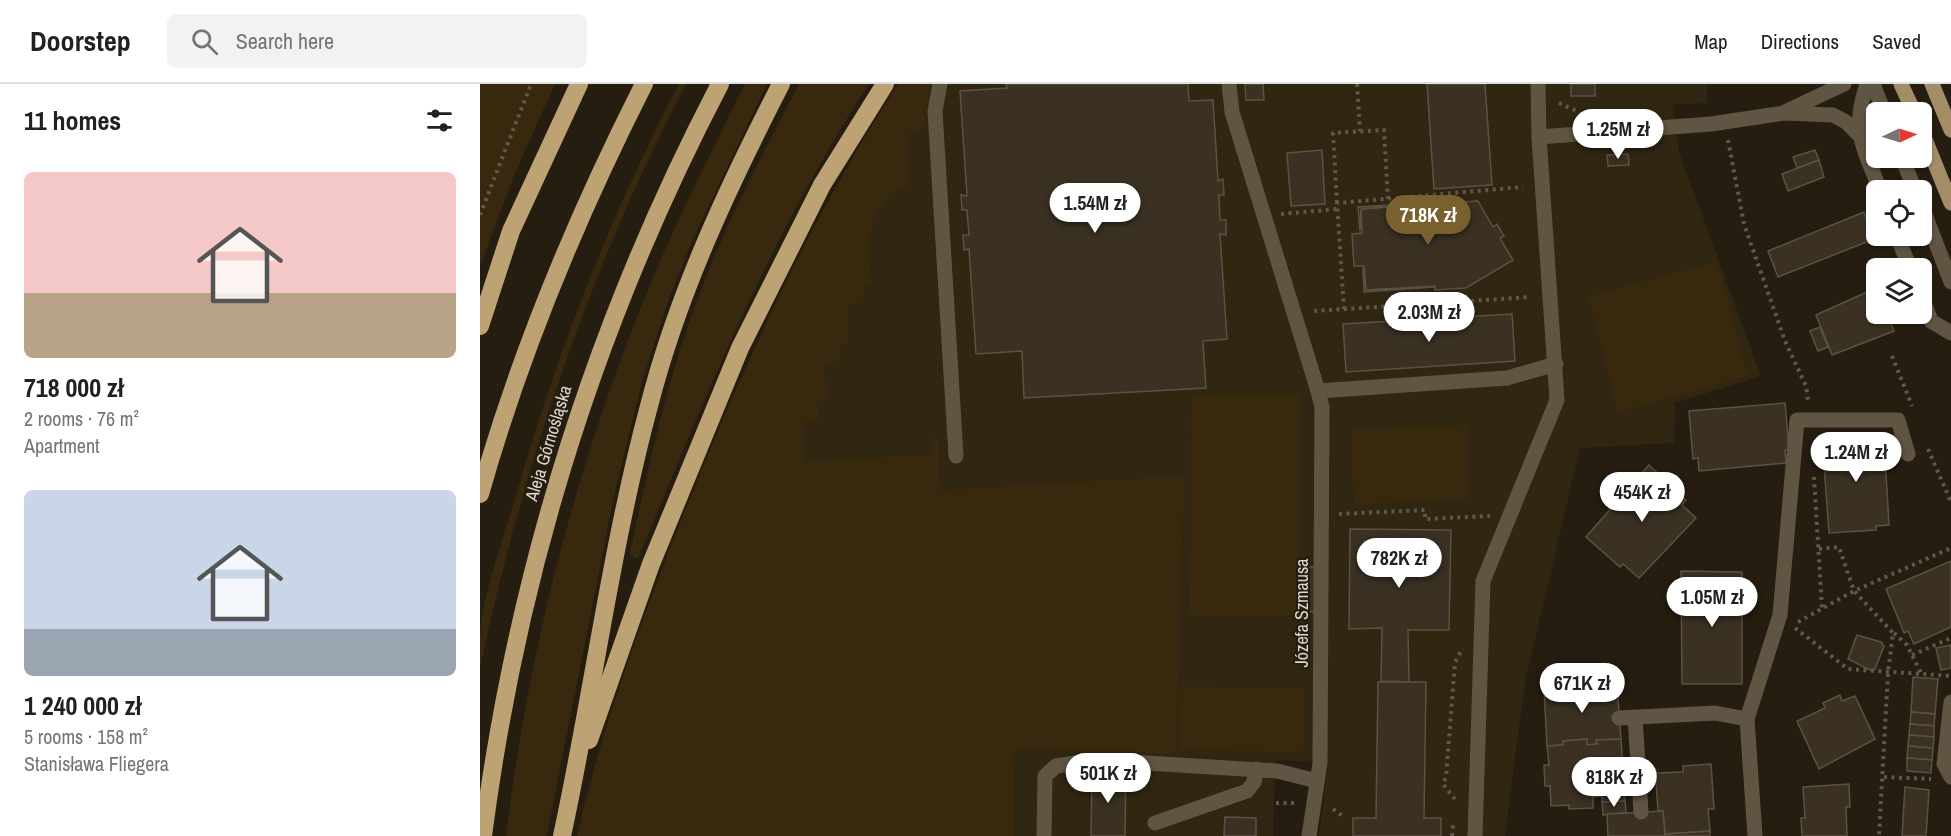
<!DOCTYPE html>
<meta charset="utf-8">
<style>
:root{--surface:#fff;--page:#f2f2f2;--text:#202124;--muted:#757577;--line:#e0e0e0;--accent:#7a602c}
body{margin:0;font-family:"Archivo Narrow",sans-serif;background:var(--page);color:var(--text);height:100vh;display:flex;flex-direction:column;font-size:22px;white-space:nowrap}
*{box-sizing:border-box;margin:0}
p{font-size:20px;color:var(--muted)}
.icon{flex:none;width:33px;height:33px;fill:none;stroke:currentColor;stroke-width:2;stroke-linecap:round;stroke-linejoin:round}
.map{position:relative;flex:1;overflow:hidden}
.drawer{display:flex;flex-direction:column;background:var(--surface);width:480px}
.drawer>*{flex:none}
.needle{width:39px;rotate:86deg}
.controls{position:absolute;left:1386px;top:18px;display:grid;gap:12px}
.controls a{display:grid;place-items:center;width:66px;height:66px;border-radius:9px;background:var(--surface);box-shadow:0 2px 4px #0004;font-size:30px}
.price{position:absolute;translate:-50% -51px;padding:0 14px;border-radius:21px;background:#fff;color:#222;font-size:20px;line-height:39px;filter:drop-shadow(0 2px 3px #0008)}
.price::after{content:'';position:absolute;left:50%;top:36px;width:18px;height:14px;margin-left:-9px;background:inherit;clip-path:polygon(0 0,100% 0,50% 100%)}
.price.active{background:var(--accent);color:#fff}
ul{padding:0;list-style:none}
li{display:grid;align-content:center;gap:12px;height:318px;padding:0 24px}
li span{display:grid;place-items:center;height:186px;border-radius:9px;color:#555}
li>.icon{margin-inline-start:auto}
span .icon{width:108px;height:108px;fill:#fffc;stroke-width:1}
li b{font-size:26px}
h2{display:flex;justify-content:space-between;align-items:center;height:72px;padding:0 24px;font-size:26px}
header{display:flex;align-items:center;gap:36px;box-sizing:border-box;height:84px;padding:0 30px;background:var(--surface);border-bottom:2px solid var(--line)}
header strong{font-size:28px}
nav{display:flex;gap:33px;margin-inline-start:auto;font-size:21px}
.search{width:420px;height:54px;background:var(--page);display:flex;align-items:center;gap:15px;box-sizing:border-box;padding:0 21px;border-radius:9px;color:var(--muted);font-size:22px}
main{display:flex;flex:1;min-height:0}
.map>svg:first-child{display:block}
.built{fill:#312612}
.green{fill:#38290e}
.building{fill:#3a3123;stroke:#5b5243;stroke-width:1.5}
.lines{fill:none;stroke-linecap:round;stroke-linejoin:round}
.path{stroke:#60584d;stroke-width:4;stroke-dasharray:3 4.5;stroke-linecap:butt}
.minor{stroke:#605543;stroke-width:15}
.major{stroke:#a38c66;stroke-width:15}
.highway{stroke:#bda274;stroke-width:18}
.labels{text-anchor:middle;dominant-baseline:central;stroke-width:4.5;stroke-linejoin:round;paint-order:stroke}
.street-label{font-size:18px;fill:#dcd6ce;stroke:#251d10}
</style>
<header>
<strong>Doorstep</strong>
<div class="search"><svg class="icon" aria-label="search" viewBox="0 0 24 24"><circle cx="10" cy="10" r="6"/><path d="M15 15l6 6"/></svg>Search here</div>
<nav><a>Map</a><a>Directions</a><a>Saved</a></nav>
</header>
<main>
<section class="drawer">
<h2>11 homes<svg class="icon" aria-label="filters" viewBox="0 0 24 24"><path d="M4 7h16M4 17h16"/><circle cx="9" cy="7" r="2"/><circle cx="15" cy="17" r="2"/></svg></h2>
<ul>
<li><span style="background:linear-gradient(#f6c9c9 65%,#b9a48a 0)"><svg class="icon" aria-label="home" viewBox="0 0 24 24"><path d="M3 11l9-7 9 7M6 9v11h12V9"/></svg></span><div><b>718 000 zł</b><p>2 rooms · 76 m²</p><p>Apartment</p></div></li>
<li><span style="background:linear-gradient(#c9d6e8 75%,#9aa5b1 0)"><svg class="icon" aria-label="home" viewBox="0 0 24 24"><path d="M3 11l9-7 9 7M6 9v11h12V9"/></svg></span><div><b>1 240 000 zł</b><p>5 rooms · 158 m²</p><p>Stanisława Fliegera</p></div></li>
</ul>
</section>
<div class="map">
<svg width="1471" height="752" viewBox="0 0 1471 752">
<rect width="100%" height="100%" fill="#251d10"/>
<!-- built -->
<path class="built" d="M439 0H1227V19L1193 21 1199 68 1281 292 1195 319 1194 359 1100 364 1045 598 1025 752H839L848 680 795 675 793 752H534L535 664 572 663 704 393 459 406 458 377 293 386Z"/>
<!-- green -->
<g class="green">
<path d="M0 0H75L35 89 0 182Z"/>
<path d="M199 0H206C110 184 43 382 0 584 0 572 0 560 0 548 4 506 24 452 36 411 77 269 130 131 199 0Z"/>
<path d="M265 0H287L213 155 188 217 162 298 134 412 67 752H26C50 550 105 349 186 163 211 108 238 54 265 0Z"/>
<path d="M319 0H389C292 148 226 310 159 473L156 475 150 469C169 380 188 291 221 206 248 135 284 67 319 0Z"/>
<path d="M418 0H449L445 42 441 47 427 48 429 101C383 120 389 158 391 201H383V218L367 221 369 259 360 260 361 277 344 279 347 318 338 319V336L322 339 325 377 453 371V354L455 352 458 354 459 406 704 392 696 670 535 664 534 752H97C121 646 159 543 199 442 260 288 328 139 418 0Z"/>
<path d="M1237 178 1268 292 1138 328 1108 212Z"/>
<path d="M711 310 820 311 818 531H710Z"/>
<path d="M986 341 989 415 874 420 871 346Z"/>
<path d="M700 602 824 605 823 668 699 665Z"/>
</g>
<!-- building -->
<g class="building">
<path d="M526 0H708L709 17 733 16 738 97 743 95 744 111H739L740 136H746V151L740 150 747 255 723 257 726 304 544 314 542 267 496 270 489 165 484 166 483 151H489L487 126H482L481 111 487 112 480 7 527 4Z"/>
<path d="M765 0H783L784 16H766Z"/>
<path d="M947 0H1005L1012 101 954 105Z"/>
<rect x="1091" y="0" width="24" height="12"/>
<path d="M842 66 845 120 811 122 807 69Z"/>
<path d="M1335 66 1339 76 1317 84 1313 73Z"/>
<path d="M1148 70 1149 81 1128 82 1127 71Z"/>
<path d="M1339 76 1344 93 1308 107 1302 90Z"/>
<path d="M998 117 1013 143 1017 140 1024 152 1020 154 1033 176 986 204 955 206V202L886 206 884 182H874L872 150 882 149 881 125Z"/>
<path d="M963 118 881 125 880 147 878 123Z"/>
<path d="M1384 128 1394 155 1298 193 1288 167Z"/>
<path d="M883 184 886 206 955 203 884 208Z"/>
<path d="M1396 204V230H1407L1414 247 1352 271 1336 231Z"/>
<path d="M1032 230 1035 277 866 288 863 240Z"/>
<path d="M1340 243 1348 263 1338 267 1330 247Z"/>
<path d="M1305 319 1309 365 1305 366 1306 379 1219 387 1218 374 1213 375 1209 327Z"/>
<path d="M1391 350 1390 355 1404 354 1409 441 1396 442V446L1349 449 1342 354Z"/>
<path d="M1169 381 1206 416 1202 421 1216 434 1159 494 1143 480 1140 483 1106 453Z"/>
<path d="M870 445 971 446 969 546H928L929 598 901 597 902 544 869 545Z"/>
<path d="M1471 477V543L1434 560 1428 547 1424 549 1406 505Z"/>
<path d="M824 483H836L835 528 823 527Z"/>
<path d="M1201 487 1262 488V600H1202Z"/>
<path d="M1377 551 1401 558 1404 562 1395 585 1390 586 1368 575Z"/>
<path d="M1471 561V584L1461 586 1456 564Z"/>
<path d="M1433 593 1458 595 1455 630 1431 628Z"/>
<path d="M898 598H946L944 734H961V752H873V734H896Z"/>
<path d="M1137 600 1141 655 1116 656 1117 660 1107 661V655L1083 657V661L1067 662 1064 605Z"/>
<path d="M1360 611 1362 617 1375 612 1395 655 1339 685 1317 637 1345 624 1343 619Z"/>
<path d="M1431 628 1455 630 1454 642 1430 640Z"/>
<path d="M1430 640 1454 642V653L1429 651Z"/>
<path d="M1429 651 1454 653 1453 664 1428 662Z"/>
<path d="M1107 655V661L1117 660 1116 656 1141 655 1145 717 1122 718V712L1113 713V724L1089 725V721L1071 722 1070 702H1065L1064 681H1069L1067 662 1083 661V657Z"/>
<path d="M1428 662 1453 664 1452 676 1427 674Z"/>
<path d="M1427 674 1452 676 1451 689 1427 687Z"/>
<path d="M1231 680 1234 725H1228L1230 747 1185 750 1183 727H1178L1175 684 1177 689 1203 688V682Z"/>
<path d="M612 687 646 688 645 752H611Z"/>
<path d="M1369 700 1370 723H1366L1367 752H1322L1321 734H1325L1323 703Z"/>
<path d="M1425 703 1449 706 1446 752H1422Z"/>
<path d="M1145 717 1146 729 1123 731 1122 718Z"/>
<path d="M1183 727 1185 752H1128L1127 730Z"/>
<path d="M745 733 776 734V752H744Z"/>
<path d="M1230 747V752H1185V750Z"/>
</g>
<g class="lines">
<!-- path -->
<g class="path">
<path d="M877 0 880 47"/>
<path d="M1079 19 1099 28"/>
<path d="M1248 56 1264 140 1305 257 1326 302 1328 317"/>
<path d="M857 119 853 49 904 46 908 115"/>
<path d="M801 130 857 125"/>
<path d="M0 131 51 0"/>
<path d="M864 225 857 119 1043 103"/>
<path d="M834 227 1051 213"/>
<path d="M1412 272 1432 322"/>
<path d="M1448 365 1471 418"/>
<path d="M1334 393 1342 524"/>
<path d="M859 430 945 426V435L1010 432"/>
<path d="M1339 465 1359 463 1374 507 1413 549 1408 589 1399 752"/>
<path d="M1318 538 1374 507 1471 464"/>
<path d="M1315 544 1368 585 1471 592"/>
<path d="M1414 549 1427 561 1442 591"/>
<path d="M1432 571 1471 554"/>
<path d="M1404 693 1451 695"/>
<path d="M975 715 963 700 966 693 975 579 982 565"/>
<path d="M796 719H814"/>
<path d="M853 725 864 733"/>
<path d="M972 752 973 741"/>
</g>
<!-- minor -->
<g class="minor">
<path d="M460 0 455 27 476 372"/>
<path d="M749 0 752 28 838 307 1027 294 1076 280"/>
<path d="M1387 0C1371 47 1383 62 1400 106"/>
<path d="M1393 0 1404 28"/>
<path d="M1307 27 1364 0"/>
<path d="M1059 53 1231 40 1304 29 1353 31 1366 38 1377 49"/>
<path d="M1422 74 1435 106"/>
<path d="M1442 123 1471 198"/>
<path d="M1417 152 1430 184"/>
<path d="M1442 213 1451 237 1471 249"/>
<path d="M1471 618 1464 680 1471 693"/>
<path d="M1155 633 1161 728"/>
<path d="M1139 634 1235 629 1267 635"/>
<path d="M675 739 767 707 774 698 776 685"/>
<path d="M564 752 565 692 576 682 595 679 650 678 797 687 837 697"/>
<path d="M829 752 840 679 842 323 838 307"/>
<path d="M995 752 1003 497 1077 316 1059 53 1058 0"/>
<path d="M1275 752 1267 635 1300 531 1317 336H1418L1428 370"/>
</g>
<!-- major -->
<g class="major">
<path d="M1421 0 1434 28"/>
<path d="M1452 0 1471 46"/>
<path d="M1442 48 1471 119"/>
</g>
<!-- highway -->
<g class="highway">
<path d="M0 242 31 147 99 0"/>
<path d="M0 410C40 269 98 130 164 0"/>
<path d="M109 656 171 480 260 264 342 101 405 0"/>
<path d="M3 752C37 489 117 235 240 0"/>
<path d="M82 752C113 609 131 463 169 322 198 209 248 103 301 0"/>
</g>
</g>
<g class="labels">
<!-- street labels -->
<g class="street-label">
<text transform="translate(68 359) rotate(-73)">Aleja Górnośląska</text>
<text transform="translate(821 529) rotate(-90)">Józefa Szmausa</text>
</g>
</g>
</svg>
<div class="controls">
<a><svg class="needle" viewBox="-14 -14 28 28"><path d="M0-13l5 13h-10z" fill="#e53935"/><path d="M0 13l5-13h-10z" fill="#757577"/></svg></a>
<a><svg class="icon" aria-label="locate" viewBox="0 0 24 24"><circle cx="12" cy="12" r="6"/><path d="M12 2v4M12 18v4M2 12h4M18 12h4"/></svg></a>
<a><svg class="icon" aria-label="layers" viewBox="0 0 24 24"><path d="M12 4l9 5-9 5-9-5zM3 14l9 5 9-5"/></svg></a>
</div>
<b class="price" style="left:1138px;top:76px">1.25M zł</b>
<b class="price" style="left:615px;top:150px">1.54M zł</b>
<b class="price active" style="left:948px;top:162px">718K zł</b>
<b class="price" style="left:949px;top:259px">2.03M zł</b>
<b class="price" style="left:1376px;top:399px">1.24M zł</b>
<b class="price" style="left:1162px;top:439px">454K zł</b>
<b class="price" style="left:919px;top:505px">782K zł</b>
<b class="price" style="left:1232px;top:544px">1.05M zł</b>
<b class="price" style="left:1102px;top:630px">671K zł</b>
<b class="price" style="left:628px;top:720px">501K zł</b>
<b class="price" style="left:1134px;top:724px">818K zł</b>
</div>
</main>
